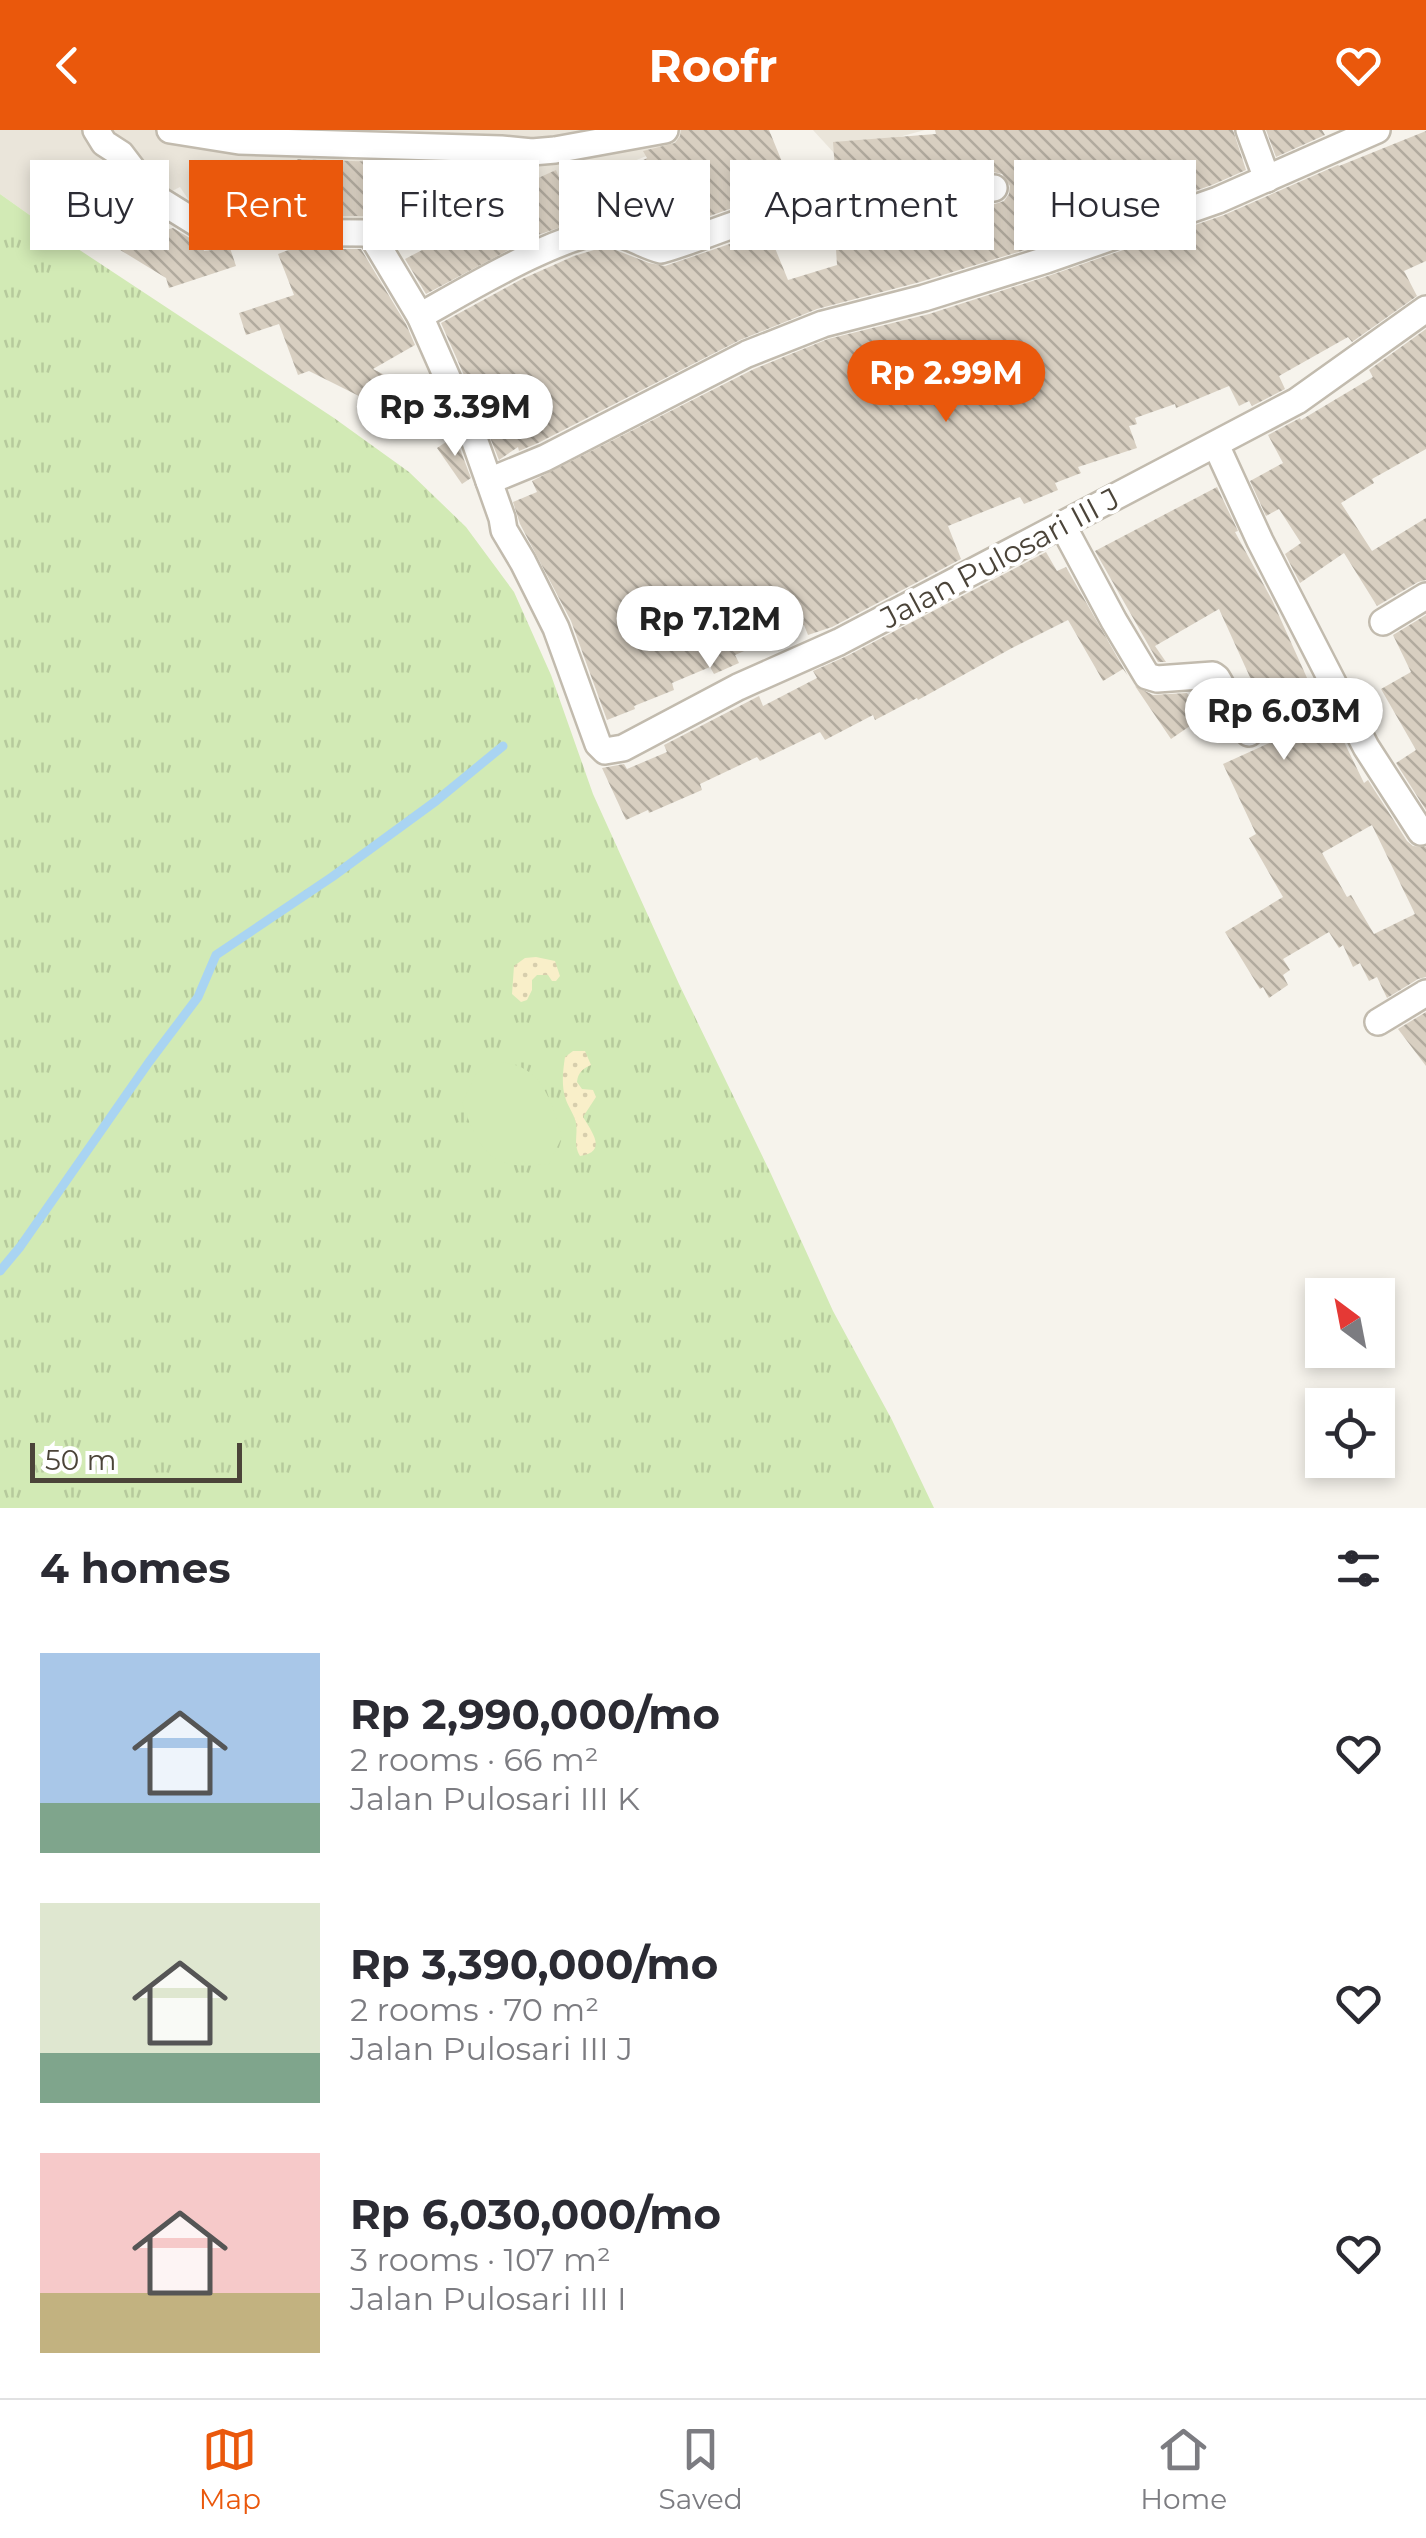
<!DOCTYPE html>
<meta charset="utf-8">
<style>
:root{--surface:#fff;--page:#f2f2f3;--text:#2b2b33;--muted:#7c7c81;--line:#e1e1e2;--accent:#ea580c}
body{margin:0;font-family:Montserrat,sans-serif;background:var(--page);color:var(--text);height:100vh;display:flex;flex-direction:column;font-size:38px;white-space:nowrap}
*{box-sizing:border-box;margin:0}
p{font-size:32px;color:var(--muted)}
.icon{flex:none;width:55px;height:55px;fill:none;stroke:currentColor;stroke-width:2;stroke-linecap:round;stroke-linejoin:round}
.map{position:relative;height:1378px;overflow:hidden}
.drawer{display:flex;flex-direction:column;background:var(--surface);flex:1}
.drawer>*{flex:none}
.banner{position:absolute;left:30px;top:30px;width:1368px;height:90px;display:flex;gap:20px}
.needle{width:65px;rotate:328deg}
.tools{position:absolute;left:1305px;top:1148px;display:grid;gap:20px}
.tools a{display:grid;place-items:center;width:90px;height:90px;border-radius:0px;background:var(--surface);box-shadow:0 5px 15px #0003;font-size:50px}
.scale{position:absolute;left:30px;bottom:25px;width:212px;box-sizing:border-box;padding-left:10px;border:5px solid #4b4439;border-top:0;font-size:28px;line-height:35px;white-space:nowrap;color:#4b4439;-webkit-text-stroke:8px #fff;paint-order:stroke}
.price{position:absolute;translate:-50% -85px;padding:0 22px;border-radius:35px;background:#fff;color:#222;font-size:32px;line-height:65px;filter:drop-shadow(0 2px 5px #0008)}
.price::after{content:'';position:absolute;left:50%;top:60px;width:30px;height:22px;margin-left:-15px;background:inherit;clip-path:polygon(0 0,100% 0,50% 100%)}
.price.active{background:var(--accent);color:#fff}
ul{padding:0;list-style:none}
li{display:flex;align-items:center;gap:30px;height:250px;padding:0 40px}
li span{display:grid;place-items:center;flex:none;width:280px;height:200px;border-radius:0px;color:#555}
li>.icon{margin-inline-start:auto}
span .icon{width:120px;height:120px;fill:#fffc;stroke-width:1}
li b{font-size:42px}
h2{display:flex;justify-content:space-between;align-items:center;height:120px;padding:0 40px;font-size:42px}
.chip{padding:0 35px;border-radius:0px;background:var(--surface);box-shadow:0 5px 15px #0003;font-size:35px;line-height:90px}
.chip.active{background:var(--accent);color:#fff}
header{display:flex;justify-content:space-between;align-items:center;height:130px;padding:0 40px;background:var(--accent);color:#fff;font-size:45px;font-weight:700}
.tab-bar{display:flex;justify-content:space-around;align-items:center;height:140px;border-top:2px solid var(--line);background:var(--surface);font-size:28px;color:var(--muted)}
.tab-bar a{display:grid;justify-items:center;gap:5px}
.tab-bar .active{color:var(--accent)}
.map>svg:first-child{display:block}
.residential{fill:#eae5da}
.grass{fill:url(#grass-tufts)}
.sand{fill:url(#sand-dots)}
.park{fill:#d2eab5}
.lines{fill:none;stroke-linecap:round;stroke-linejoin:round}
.stream{stroke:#a9d4f2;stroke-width:9}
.building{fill:url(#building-back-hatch);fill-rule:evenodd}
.minor-casing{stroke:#c2bbae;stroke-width:30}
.minor{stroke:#fff;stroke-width:25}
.labels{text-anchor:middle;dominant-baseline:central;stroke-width:8;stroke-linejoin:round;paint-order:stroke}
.street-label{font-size:30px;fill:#4b4439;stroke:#fff}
</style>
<header><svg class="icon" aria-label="back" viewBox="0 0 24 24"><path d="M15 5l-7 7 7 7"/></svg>Roofr<svg class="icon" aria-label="heart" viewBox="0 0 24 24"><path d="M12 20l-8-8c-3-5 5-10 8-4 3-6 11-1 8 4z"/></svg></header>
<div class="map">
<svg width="1426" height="1378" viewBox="0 0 1426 1378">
<defs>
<pattern id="grass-tufts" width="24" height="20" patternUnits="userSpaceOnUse" patternTransform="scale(2.5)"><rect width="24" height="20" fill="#d2eab5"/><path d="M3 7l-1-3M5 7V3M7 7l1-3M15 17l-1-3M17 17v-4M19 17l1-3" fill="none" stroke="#b6ca9c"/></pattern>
<pattern id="sand-dots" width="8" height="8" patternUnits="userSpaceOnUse" patternTransform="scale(2.5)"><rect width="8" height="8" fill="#f9efc9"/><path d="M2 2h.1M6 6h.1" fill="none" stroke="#d7cead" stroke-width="1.8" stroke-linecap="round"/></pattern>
<pattern id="building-back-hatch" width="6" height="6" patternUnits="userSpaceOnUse" patternTransform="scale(2.5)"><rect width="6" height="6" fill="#d8cfc1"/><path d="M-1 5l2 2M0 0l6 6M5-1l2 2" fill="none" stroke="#b1aa9e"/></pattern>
</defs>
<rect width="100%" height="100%" fill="#f6f3ec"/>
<!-- residential -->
<g class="residential">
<path d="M0 0H711L634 31 526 65 523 104 209 100 180 57 69 113 0 64Z"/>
<path d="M813 0H925L835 24Z"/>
</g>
<!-- grass -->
<path class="grass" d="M0 64 69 113 334 288 409 342 466 397 514 462 551 545 593 664 679 854 771 1044 833 1181 892 1290 934 1378H0Z"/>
<!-- sand -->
<g class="sand">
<path d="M536 827 555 831 560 846 556 851H552L548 845H537L532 850V860L527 870 521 872 512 864 514 836 525 828Z"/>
<path d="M573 921H585L591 935C582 939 578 943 577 952L582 959 593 960 596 967 583 987C592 1002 608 1022 580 1026 573 1014 578 1006 576 993 574 984 569 978 566 970 561 956 563 940 565 927Z"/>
</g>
<!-- park -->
<path class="park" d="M494 932C542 932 550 968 562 1007L549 1034C491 1041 481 1024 462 973L476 944Z"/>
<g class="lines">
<!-- stream -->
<path class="stream" d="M0 1141 20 1117 149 932 198 867 216 825 332 747 436 671 503 616"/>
</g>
<!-- building -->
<g class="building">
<path d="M681 0H769L794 61 744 74 661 103 620 87 587 88 535 106 426 164 405 129 426 118 409 86H297V29L516 37V58L556 40 560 50 588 37 596 56 647 28 643 21 675 13 680 6Z"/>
<path d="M935 0H1233L1246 40 1212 55 1041 115 920 152 817 179 740 210 538 313 519 321 518 317 499 330 482 287 485 286 471 261 441 193 522 149 574 126 594 120 613 119 649 133 665 136 768 101 788 150 837 135 834 87 902 80 906 113 913 112 914 118 963 108 957 76 995 74 1004 71 1009 64 1010 56 1002 44 993 42 939 45 836 54 833 12 936 4Z"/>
<path d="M1266 0H1322L1325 5 1276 27Z"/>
<path d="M1426 1V131L1404 141 1417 166 1352 212 1348 207 1279 246 1285 259 1252 276 1249 271 1239 276 1229 256 1176 278 1175 274 1135 288 1137 294 1129 296 1137 318 1078 337 1081 343 1055 353 1058 360 1024 374 1020 367 948 396 961 429 832 497 808 505 804 495 735 525 739 533 714 544 710 537 672 553 674 560 634 576 635 579 607 590 571 491 520 394 513 372 537 362 532 351 754 239 828 209 929 184 1051 145 1224 85 1338 35 1339 36Z"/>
<path d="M98 81 141 107 173 98 203 116 204 121 230 118 236 136 169 158 166 148 86 99Z"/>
<path d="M291 119H361L406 194 415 215 373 239 402 254 387 280 309 241 298 245 279 194 246 205 239 183 294 165 278 124Z"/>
<path d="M1426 199V319L1372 349 1374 353 1341 373 1372 421 1426 388V450L1418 452 1377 476 1344 423 1300 453 1285 424 1301 413 1279 379 1266 386 1250 351 1283 333 1268 305 1300 288 1301 290 1373 247 1369 240Z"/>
<path d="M455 306 471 348 462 354 437 318Z"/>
<path d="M1217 357 1238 401 1235 402 1272 470 1325 588 1331 585 1364 653 1368 650 1407 711 1413 716 1426 717V847L1418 849 1387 868 1377 847 1369 851 1360 833 1353 837 1343 815 1339 818 1329 802 1283 829 1290 840 1283 845 1288 855 1269 868 1263 857 1260 859 1225 802 1283 767 1249 708 1256 704 1223 634 1278 609 1219 479 1155 516 1166 532H1158L1095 421ZM1372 695 1415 784 1374 804 1351 765 1347 767 1322 723Z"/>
<path d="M1046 422 1057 441 1066 437 1128 546 1123 539 1103 551 1068 490 1012 518 918 570 917 568 875 590 873 585 825 610 820 602 760 631 757 627 700 654 702 660 649 683 648 680 626 690 602 638 624 634 627 639 667 622 664 615 759 566 763 576 817 548 813 541 847 526Z"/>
<path d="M1426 485V680L1396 633 1416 620 1381 559 1411 542 1393 505Z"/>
<path d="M1135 556 1153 565 1187 563 1203 587 1171 609Z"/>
<path d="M1426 882V936L1398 899Z"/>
</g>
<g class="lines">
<defs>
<g id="minor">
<path d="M96 0 104 13 121 24 153 66 211 102 365 103 372 106 420 186 473 306 502 388 504 400 523 432 556 498 598 614 605 621 623 618 738 557 839 512 1297 271 1426 179"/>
<path d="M170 0 239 11 501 19 532 22 555 20 665 0"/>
<path d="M1249 0 1267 49"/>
<path d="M420 186C460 164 568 98 610 102 629 104 643 116 661 120 701 109 738 90 779 81 850 65 921 62 994 58"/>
<path d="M1216 315 1260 411 1366 617 1421 702 1426 700"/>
<path d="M489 351 545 328 747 224 823 194 924 168 1046 130 1218 70 1377 0"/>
<path d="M1063 396 1114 491 1147 546 1157 549 1213 545 1217 548 1249 603"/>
<path d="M1383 492 1426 466"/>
<path d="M1378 892 1426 863"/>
</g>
</defs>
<!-- minor casing -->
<use href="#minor" class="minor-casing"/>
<!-- minor -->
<use href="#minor" class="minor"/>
</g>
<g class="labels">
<!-- street labels -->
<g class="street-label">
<text transform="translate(1000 428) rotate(-28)">Jalan Pulosari III J</text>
</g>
</g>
</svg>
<div class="tools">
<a><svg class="needle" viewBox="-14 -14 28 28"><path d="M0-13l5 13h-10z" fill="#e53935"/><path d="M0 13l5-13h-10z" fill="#7c7c81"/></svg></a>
<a><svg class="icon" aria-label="locate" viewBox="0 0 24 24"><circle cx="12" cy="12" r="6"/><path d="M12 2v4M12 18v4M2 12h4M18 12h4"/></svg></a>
</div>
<div class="scale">50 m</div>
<b class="price active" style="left:946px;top:295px">Rp 2.99M</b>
<b class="price" style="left:455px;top:329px">Rp 3.39M</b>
<b class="price" style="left:710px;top:541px">Rp 7.12M</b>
<b class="price" style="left:1284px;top:633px">Rp 6.03M</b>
<div class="banner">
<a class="chip">Buy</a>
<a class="chip active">Rent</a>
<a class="chip">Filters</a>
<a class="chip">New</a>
<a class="chip">Apartment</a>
<a class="chip">House</a>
</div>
</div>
<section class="drawer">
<h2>4 homes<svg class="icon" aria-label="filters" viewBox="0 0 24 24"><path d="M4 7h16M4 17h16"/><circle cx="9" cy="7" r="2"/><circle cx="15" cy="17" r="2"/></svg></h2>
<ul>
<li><span style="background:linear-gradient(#a9c7e8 75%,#7fa58c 0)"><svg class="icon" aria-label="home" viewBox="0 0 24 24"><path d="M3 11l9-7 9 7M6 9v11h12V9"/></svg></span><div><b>Rp 2,990,000/mo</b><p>2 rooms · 66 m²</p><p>Jalan Pulosari III K</p></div><svg class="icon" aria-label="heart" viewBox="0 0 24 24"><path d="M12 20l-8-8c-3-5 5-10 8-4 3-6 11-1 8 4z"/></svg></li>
<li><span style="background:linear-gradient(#dfe7d0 75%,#7fa58c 0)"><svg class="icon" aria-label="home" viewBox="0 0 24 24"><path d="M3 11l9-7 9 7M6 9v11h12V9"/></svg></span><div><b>Rp 3,390,000/mo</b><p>2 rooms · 70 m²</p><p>Jalan Pulosari III J</p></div><svg class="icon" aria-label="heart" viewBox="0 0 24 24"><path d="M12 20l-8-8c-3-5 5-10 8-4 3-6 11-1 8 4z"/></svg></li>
<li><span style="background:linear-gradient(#f6c9c9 70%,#c2b280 0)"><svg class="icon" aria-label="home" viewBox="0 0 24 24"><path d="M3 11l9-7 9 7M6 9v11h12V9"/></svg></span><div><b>Rp 6,030,000/mo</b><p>3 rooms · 107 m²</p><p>Jalan Pulosari III I</p></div><svg class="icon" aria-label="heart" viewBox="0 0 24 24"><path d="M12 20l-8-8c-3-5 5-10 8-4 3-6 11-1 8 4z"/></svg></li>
</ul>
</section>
<nav class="tab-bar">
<a class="active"><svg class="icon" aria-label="map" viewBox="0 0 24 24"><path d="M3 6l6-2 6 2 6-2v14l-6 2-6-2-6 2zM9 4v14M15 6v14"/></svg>Map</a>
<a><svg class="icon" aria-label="saved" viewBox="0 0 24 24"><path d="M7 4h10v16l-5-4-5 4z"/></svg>Saved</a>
<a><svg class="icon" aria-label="home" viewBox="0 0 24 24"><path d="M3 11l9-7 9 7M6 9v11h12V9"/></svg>Home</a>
</nav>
